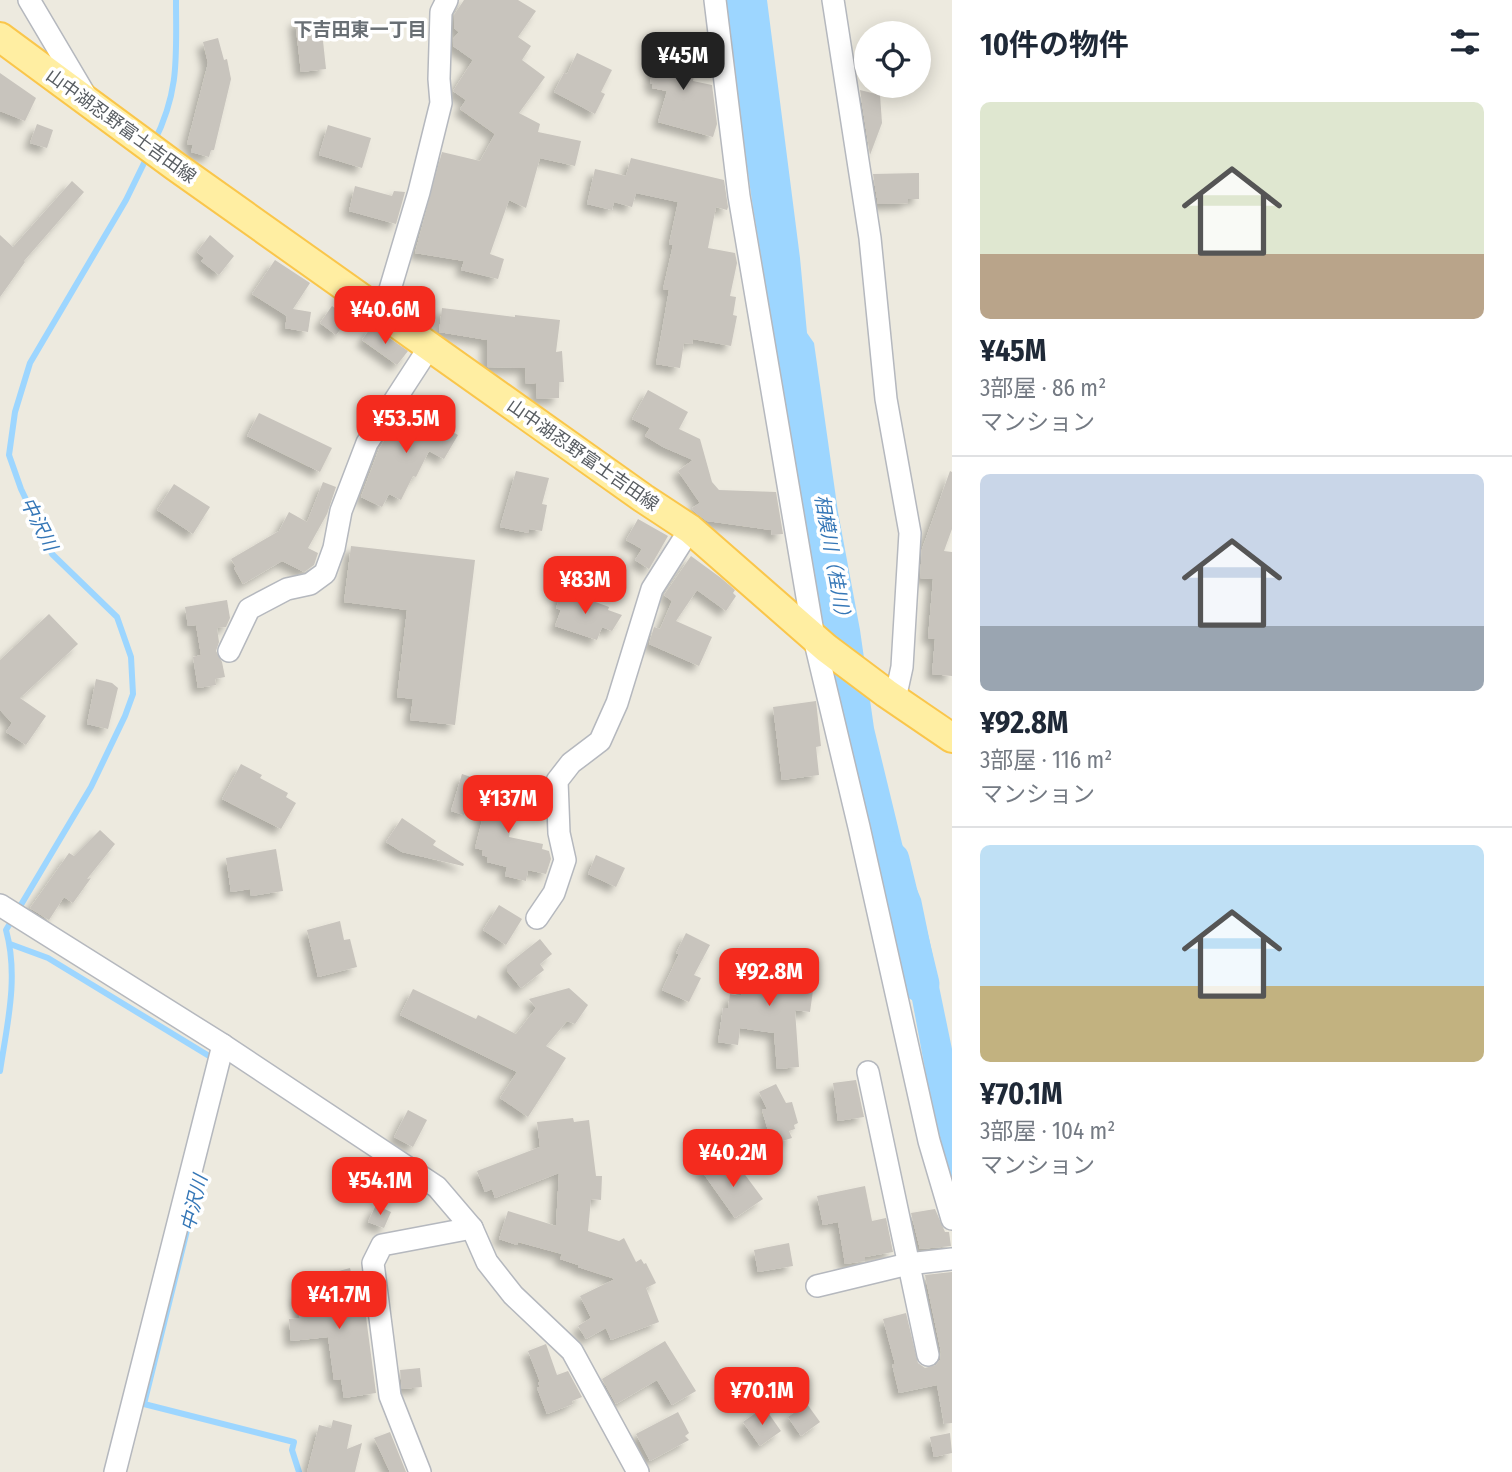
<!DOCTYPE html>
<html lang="ja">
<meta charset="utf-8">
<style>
:root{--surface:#fff;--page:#f2f2f3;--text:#1f2937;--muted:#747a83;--line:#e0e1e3;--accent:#f42b1e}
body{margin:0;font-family:"Fira Sans Condensed","Noto Sans JP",sans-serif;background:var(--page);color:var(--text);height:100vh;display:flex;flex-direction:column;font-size:26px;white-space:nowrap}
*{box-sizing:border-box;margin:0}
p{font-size:23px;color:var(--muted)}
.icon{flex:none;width:38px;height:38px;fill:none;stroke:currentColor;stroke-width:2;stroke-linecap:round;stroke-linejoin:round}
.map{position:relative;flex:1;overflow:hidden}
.drawer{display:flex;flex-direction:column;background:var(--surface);width:560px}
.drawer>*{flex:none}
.controls{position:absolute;left:854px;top:21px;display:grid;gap:14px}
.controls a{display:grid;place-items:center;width:77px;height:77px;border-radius:50%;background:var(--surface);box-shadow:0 4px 18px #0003;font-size:35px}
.price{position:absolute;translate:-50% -60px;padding:0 16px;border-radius:14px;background:var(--accent);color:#fff;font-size:23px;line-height:46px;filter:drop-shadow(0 2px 4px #0008)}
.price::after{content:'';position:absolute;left:50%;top:42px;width:21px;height:16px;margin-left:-10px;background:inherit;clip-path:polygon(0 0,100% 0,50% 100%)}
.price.selected{background:#222;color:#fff}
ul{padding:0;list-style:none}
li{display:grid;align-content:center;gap:14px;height:371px;padding:0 28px}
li+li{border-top:2px solid var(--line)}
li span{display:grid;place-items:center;height:217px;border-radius:10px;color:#555}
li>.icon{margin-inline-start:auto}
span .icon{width:126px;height:126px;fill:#fffc;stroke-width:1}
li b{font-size:30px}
h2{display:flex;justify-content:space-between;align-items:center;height:84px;padding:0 28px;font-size:30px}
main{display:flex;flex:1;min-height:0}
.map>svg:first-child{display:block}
.water{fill:#9dd6ff}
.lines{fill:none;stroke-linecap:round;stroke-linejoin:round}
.stream{stroke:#9dd6ff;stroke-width:6}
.river{stroke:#9dd6ff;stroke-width:37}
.building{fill:#c8c4bd;filter:url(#shadow)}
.minor-casing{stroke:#b5b8be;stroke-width:24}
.major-casing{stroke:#fac64b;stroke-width:32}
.minor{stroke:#fff;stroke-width:21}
.major{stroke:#ffeea2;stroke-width:28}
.labels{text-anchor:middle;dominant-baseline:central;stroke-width:7;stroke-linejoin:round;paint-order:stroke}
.street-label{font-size:18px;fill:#585d62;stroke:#fff}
.neighbourhood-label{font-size:19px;font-weight:bold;fill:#696f74;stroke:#fff}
.water-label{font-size:19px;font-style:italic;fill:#3577b7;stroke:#fff}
</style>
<main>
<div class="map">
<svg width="952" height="1472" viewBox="0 0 952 1472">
<defs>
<filter id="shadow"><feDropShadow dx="-6" dy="6" stdDeviation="3.5" flood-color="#0004"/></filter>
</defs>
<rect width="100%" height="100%" fill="#edeadf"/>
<!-- water -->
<path class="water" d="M723 0H767L800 258 807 333 814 343 838 512 860 630 874 728 908 868 921 899 952 1049V1192L942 1160 902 946 910 933 906 910 896 909 895 904 887 897 855 766 841 723 820 618 753 208Z"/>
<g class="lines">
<!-- stream -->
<g class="stream">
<path d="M154 142C180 90 176 56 176 0"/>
<path d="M10 944 48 958 214 1059"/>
<path d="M0 1071C7 1025 19 977 6 930L91 787 125 716 133 694 131 657 117 617 52 554 21 489 9 455 15 412 30 363 126 200 148 155"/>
<path d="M199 1182 144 1404 294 1442 292 1450 299 1472"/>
</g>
<!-- river -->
<path class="river" d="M891 860 921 984"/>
</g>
<!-- building -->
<g class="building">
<path d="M464 0H518L536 11 518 37 531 46 522 60 545 77 519 113 540 124 538 132 581 141 575 166 540 158 526 208 509 200 490 254 504 259 498 279 461 270 464 261 415 253 442 152 480 161 495 134 460 109 466 100 453 91 473 60 453 46V39L459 32 454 28V15Z"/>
<path d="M313 18 323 41 326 69 301 72 295 20Z"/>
<path d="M218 38 224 60 227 59 231 79 214 150H211L209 157 191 152 193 145 187 144 208 63 203 42Z"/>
<path d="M657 45 698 52 693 81 712 85 717 124 713 137 658 122 667 91 652 88 653 84H650Z"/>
<path d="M577 53 612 70 601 92 605 94 595 114 554 92 564 73 567 74Z"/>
<path d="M0 73 36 98 25 121 0 111Z"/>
<path d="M860 90 880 95 882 123 870 155Z"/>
<path d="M37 124 53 130 47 148 30 143Z"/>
<path d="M328 125 371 138 362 168 319 155Z"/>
<path d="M631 158 724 180 728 207 727 210 716 207 708 248 735 253 737 263 730 296 736 297 733 315 737 316 731 346 693 339 692 344 684 343 680 368 656 364 669 290 663 289 673 245 669 244 678 202 636 193 632 207 614 202 612 210 587 204 595 169 626 176Z"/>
<path d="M919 173V199H908V203L878 204 873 174Z"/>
<path d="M72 181 84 192 24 261 25 262 0 297V235L13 247Z"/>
<path d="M355 186 392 196 394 191 405 192 396 224 349 211Z"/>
<path d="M210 235 234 256 219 275 201 261 204 258 197 252Z"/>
<path d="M275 260 310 283 293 309 311 312 308 332 285 328 287 316 252 294Z"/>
<path d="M332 306 349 318 336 335 320 323Z"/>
<path d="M442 308 515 317V315L560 320 556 352 562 351 564 382H559V398L537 399 536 383 526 384 525 368 487 367V340L439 332Z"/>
<path d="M372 326 408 351 397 365 362 340Z"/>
<path d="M648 390 688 412 679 429 700 439 712 482 719 490 776 492 783 534 772 535 771 530 707 521 696 513 692 508 700 503 678 471 693 460 663 447 645 436 650 428 632 419Z"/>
<path d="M431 409 447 417 442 426 458 435 444 459 429 451 416 477 413 476 401 500 389 494 382 507 361 497 379 449 404 410 425 421Z"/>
<path d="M259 413 332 448 320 472 247 436Z"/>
<path d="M516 471 549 478 542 504 547 505 542 531 529 529V533L500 527Z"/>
<path d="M950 471 952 472V529L944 551 952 552V676L932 674 935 639 928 638 933 579 920 578 922 549Z"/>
<path d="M323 482 336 487 327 514 308 548 318 553 314 565 304 572 282 561 243 584 234 568 236 567 231 559 279 531 289 512 307 522Z"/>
<path d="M174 484 210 507 193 534 157 510Z"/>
<path d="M638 519 668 536 649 569 635 560 642 549 626 540Z"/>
<path d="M351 546 475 560 455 725 410 720 413 699 397 697 407 610 344 602Z"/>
<path d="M691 556 721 578 735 590 733 593 736 596 726 611 697 590 676 621 712 637 699 666 649 644 654 627 660 629 672 601 664 595Z"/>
<path d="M566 591 609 607 608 610 622 615 612 631 602 627 597 640 555 626 561 610 556 608 562 592 565 593Z"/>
<path d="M227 600 230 618 226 627 217 628 219 642 216 651 222 662 225 677 215 679 216 685 198 688 193 657 201 655 196 625 188 626 185 607Z"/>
<path d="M49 614 78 644 20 698 46 716 26 745 6 732 12 723 0 710V660Z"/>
<path d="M96 679 112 683 118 688 108 729 87 724Z"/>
<path d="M816 701 821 746 816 747 819 775 782 780 773 707Z"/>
<path d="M241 764 262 775 260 778 288 793 286 797 296 803 281 829 222 799Z"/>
<path d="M462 774 486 782 464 815 451 811Z"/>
<path d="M493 778 519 782 509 837 543 844 542 849 549 851 551 859 546 874 528 870 526 881 505 876 507 867 487 862 488 857 482 855 483 850 475 848Z"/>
<path d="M402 818 436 841 433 845 464 864 463 866 402 852 386 842Z"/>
<path d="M100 830 115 844 87 879 91 878 73 903 64 897 49 920 30 908 69 853 74 856Z"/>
<path d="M276 849 283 891 251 896 250 889 231 892 226 858Z"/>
<path d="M596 855 625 868 616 887 588 874Z"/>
<path d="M499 905 522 919 506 945 483 930Z"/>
<path d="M340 921 344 940 350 939 357 967 318 977 307 930Z"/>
<path d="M686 933 710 945 694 975 701 978 689 1002 662 990 679 954 676 953Z"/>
<path d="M540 939 552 954 540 964 544 970 521 988 507 971V965Z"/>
<path d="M750 950 770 955 766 969 815 976 810 1012 795 1010 799 1067 777 1069 774 1033 740 1028 738 1045 718 1042 723 1008H728L730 994 741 996Z"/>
<path d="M569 988 588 1005 575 1024 567 1021 546 1046 566 1058 528 1117 500 1098 517 1072 400 1015 413 989 476 1019 478 1015 516 1034 536 1008 529 999Z"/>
<path d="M856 1080 864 1117 838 1121 833 1083Z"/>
<path d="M776 1084 786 1103 792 1102 798 1123 794 1125 795 1129 789 1131 792 1138 772 1144 762 1110 767 1109 759 1092Z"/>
<path d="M408 1110 427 1120 413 1147 394 1137Z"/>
<path d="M573 1118 574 1122 589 1120 596 1176H602L601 1200 591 1199 588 1231 619 1241 624 1238 636 1262 641 1259 644 1264 646 1263 656 1283 646 1288 659 1322 611 1340 606 1328 586 1339 578 1326 591 1318 580 1296 615 1279 578 1267V1265L560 1259 562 1254 518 1242 517 1245 499 1239 508 1211 556 1226 559 1173 495 1198 492 1189 485 1192 477 1171 540 1147 537 1122Z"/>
<path d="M714 1160 727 1177 740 1168 763 1199 735 1218 701 1170Z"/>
<path d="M865 1186 872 1221 886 1218 893 1252 865 1257V1261L845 1264 838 1222 823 1225 817 1196Z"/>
<path d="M376 1205 391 1212 384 1228 368 1222Z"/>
<path d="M935 1209 945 1232H949L951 1246 920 1249 911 1213Z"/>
<path d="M789 1243 793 1266 758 1272 754 1250Z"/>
<path d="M350 1268 356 1295 363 1294 376 1393 344 1398 341 1379 334 1380 328 1337 291 1341 289 1319 300 1318 297 1294 328 1291 324 1275Z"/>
<path d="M952 1272V1423L944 1424 937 1385 899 1393 892 1364H895L883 1319 906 1313 918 1363 925 1368 936 1365 940 1360 941 1352 925 1275Z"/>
<path d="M665 1341 696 1391 672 1405 657 1380 616 1404 602 1379Z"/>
<path d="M546 1344 557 1375 568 1371 582 1397 572 1401 573 1404 547 1414 537 1388 540 1387 538 1383 540 1382 528 1351Z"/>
<path d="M420 1368 422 1387 402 1389 400 1370Z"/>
<path d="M807 1404 820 1422 801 1436 788 1417Z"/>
<path d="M764 1407 781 1431 760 1446 743 1422Z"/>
<path d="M678 1412 689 1433 685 1436 689 1440 650 1461 636 1434Z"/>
<path d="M333 1420 352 1425 347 1449 362 1443 355 1472H307L319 1425 331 1428Z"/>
<path d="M390 1432 406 1472H390L374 1438Z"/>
<path d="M950 1433 952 1453 934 1457 930 1437Z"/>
</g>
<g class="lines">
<defs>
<g id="minor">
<path d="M29 0 87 98"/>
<path d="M715 0 739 196 814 638 859 827 929 1141 952 1219"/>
<path d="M833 0 870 238 886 399 910 533 902 667 895 699"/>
<path d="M383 313 419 192 441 103 439 79 441 12 447 0"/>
<path d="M229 651 249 609 287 589 310 584 325 573 334 548 341 511 367 443 430 346"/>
<path d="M0 905 223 1045 437 1187 472 1228 487 1262 513 1295 572 1351 638 1472"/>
<path d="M537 918 554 893 565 860 559 833 557 781 571 763 600 741 617 703 652 589 690 529"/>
<path d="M868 1072 928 1355"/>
<path d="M817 1286 908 1264 952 1259"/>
<path d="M115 1472 223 1045"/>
<path d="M420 1472 390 1396 373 1263 382 1245 472 1228"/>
</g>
<path id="major" d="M0 37 175 166 643 498 690 529 826 648 886 693 952 738"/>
</defs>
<!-- minor casing -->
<use href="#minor" class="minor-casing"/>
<!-- major casing -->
<use href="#major" class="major-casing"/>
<!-- minor -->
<use href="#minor" class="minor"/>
<!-- major -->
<use href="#major" class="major"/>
</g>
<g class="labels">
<!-- street labels -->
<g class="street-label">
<text transform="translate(121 126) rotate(36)">山中湖忍野富士吉田線</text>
<text transform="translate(583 455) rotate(35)">山中湖忍野富士吉田線</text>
</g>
<!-- neighbourhood labels -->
<g class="neighbourhood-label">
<text x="360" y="29">下吉田東一丁目</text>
</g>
<!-- water labels -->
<g class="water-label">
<text transform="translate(39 524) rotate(63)">中沢川</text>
<text transform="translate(833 560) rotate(80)">相模川（桂川）</text>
<text transform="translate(194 1203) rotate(-76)">中沢川</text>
</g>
</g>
</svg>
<div class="controls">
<a><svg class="icon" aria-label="locate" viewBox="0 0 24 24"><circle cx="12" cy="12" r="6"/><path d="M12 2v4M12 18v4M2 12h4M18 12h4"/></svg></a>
</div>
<b class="price selected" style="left:683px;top:92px">¥45M</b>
<b class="price" style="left:385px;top:346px">¥40.6M</b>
<b class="price" style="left:406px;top:455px">¥53.5M</b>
<b class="price" style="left:585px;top:616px">¥83M</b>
<b class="price" style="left:508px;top:835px">¥137M</b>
<b class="price" style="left:769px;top:1008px">¥92.8M</b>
<b class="price" style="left:733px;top:1189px">¥40.2M</b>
<b class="price" style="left:380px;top:1217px">¥54.1M</b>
<b class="price" style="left:339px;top:1331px">¥41.7M</b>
<b class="price" style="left:762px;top:1427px">¥70.1M</b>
</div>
<section class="drawer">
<h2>10件の物件<svg class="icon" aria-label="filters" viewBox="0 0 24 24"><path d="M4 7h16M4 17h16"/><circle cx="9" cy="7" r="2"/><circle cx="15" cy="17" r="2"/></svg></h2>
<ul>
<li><span style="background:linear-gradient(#dfe7d0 70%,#b9a48a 0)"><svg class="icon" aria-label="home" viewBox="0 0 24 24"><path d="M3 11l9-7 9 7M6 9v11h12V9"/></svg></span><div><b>¥45M</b><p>3部屋 · 86 m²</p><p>マンション</p></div></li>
<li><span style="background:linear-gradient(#c9d6e8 70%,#9aa5b1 0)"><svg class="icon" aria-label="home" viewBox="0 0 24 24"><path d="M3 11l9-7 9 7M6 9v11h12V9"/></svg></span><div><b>¥92.8M</b><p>3部屋 · 116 m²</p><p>マンション</p></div></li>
<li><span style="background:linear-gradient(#bfe0f5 65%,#c2b280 0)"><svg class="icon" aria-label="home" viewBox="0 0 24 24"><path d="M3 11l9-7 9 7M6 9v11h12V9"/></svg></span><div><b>¥70.1M</b><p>3部屋 · 104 m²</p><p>マンション</p></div></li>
</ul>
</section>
</main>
